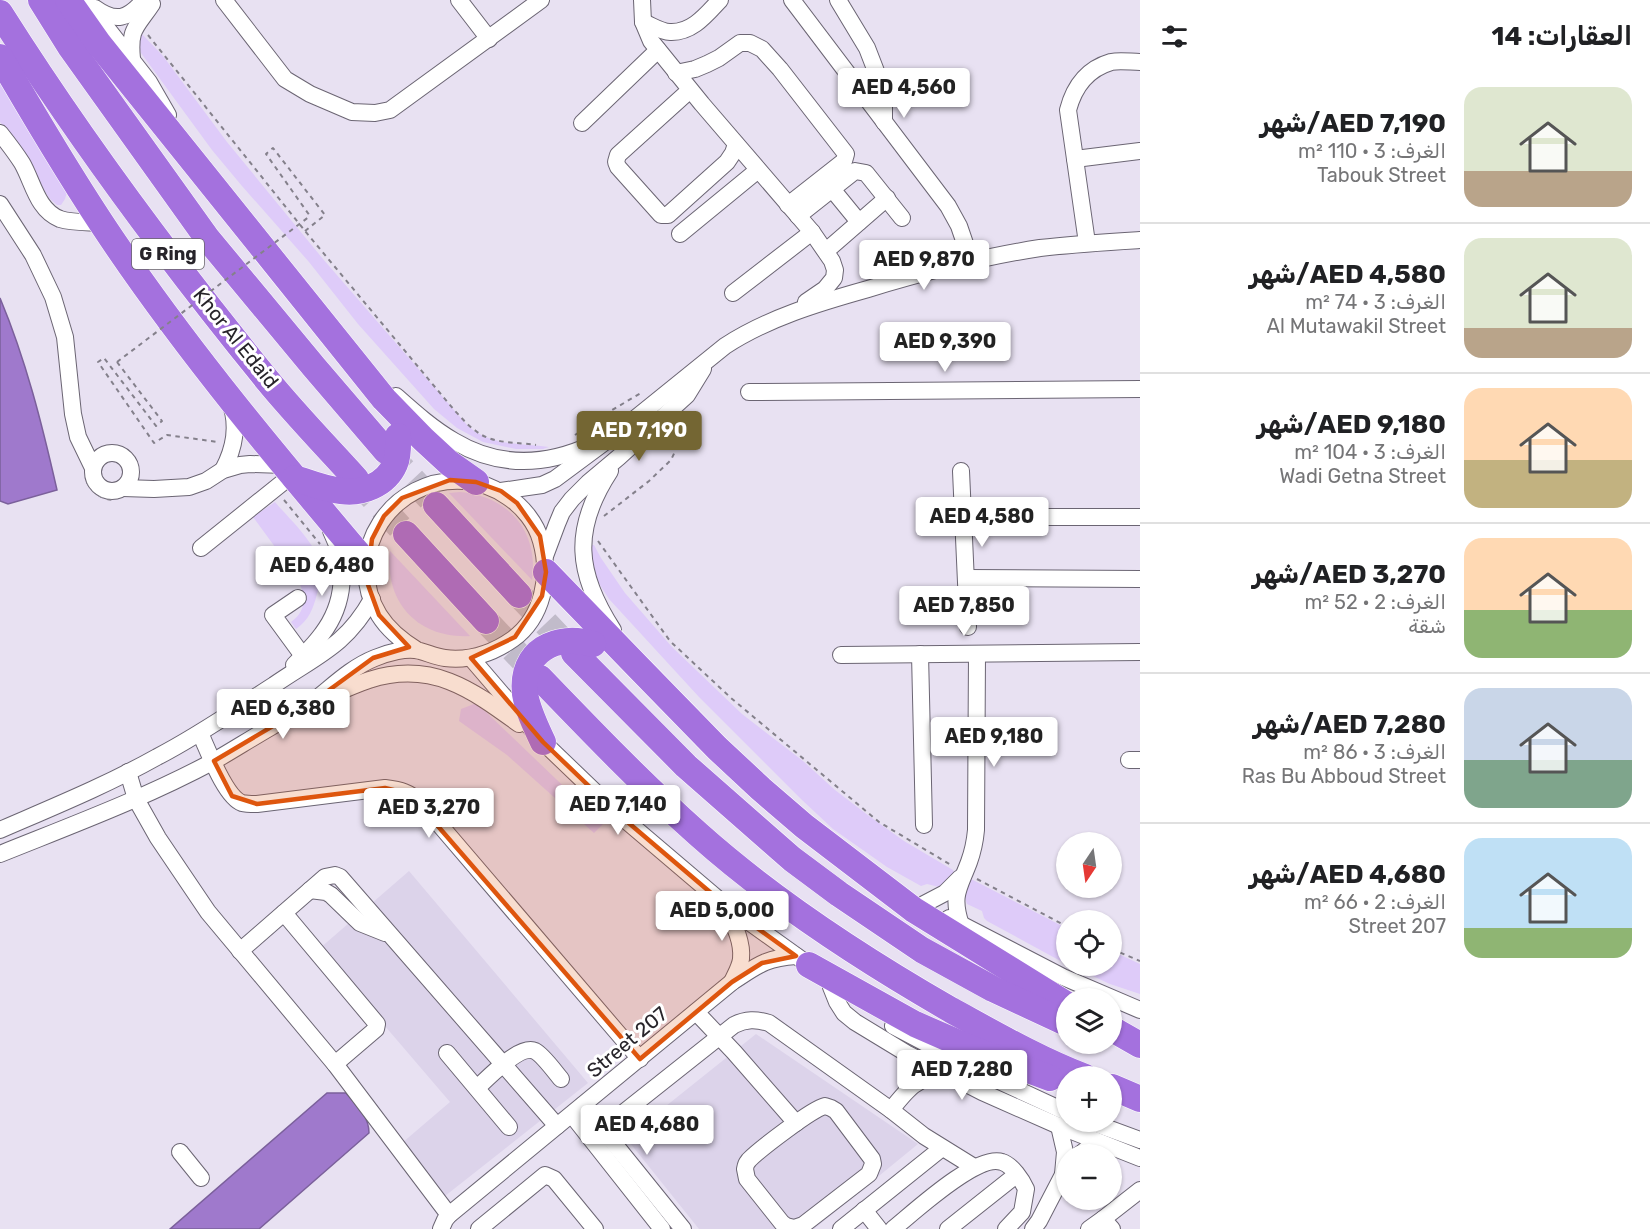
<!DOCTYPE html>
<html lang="ar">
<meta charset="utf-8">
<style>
:root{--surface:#fff;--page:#f6f6f6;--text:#202124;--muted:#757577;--line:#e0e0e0;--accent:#746633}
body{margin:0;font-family:Rubik,Cairo,sans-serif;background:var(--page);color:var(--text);direction:rtl;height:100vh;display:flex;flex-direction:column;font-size:22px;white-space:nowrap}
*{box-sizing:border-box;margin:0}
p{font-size:20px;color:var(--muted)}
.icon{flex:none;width:33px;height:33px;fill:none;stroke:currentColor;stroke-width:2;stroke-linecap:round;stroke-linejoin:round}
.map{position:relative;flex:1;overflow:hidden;direction:ltr}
.details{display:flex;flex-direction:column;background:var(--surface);width:510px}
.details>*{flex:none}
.needle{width:39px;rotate:193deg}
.fabs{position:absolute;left:1056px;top:832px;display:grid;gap:12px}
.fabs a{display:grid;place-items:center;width:66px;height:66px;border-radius:50%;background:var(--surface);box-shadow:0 2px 4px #0004;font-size:30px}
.price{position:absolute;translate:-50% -51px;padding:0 14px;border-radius:6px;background:#fff;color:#222;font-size:20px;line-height:39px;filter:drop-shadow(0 2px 3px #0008)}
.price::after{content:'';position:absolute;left:50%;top:36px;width:18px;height:14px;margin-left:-9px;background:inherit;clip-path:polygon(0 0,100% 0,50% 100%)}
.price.on{background:var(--accent);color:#fff}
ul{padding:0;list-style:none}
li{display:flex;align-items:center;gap:18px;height:150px;padding:0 18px}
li+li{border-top:2px solid var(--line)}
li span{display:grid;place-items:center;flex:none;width:168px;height:120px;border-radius:18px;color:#555}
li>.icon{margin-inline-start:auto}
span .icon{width:72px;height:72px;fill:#fffc;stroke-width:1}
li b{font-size:26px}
h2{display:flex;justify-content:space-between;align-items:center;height:72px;padding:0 18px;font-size:26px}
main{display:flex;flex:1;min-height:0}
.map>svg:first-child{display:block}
.built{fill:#dcd3ea}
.green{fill:#decbf9}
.water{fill:#9f79cc;stroke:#7b609b;stroke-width:1.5}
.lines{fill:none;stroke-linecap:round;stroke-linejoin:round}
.highway-tunnel{stroke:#c1bbca;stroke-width:26;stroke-dasharray:26 13;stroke-linecap:butt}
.minor-casing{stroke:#6b6573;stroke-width:18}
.highway-casing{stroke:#fff;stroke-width:27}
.path{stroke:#84808b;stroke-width:2;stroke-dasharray:4.5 4.5;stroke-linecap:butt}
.minor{stroke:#fff;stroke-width:16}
.highway{stroke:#a471de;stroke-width:26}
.path-bridge{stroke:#84808b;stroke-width:2;stroke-dasharray:4.5 4.5;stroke-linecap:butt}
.marked{fill:#de560e;fill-opacity:0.2;stroke:#de560e;stroke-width:4.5;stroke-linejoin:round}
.labels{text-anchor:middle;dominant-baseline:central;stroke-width:6;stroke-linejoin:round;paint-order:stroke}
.shield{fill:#fff;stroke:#68666a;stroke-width:1.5}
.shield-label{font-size:18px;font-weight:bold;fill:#27242a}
.street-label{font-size:20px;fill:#27242a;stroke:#fff}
</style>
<main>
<section class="details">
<h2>العقارات: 14<svg class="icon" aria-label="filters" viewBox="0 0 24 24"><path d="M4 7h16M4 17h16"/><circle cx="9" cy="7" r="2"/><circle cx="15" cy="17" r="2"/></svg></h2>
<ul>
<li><span style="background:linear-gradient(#dfe7d0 70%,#b9a48a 0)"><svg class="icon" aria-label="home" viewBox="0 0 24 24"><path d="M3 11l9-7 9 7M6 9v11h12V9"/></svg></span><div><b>AED 7,190/شهر</b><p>الغرف: 3 · 110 m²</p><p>Tabouk Street</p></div></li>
<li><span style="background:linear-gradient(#dfe7d0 75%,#b9a48a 0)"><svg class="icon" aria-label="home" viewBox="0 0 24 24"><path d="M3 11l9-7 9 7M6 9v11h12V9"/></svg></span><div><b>AED 4,580/شهر</b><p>الغرف: 3 · 74 m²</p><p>Al Mutawakil Street</p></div></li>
<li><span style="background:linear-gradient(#ffd9b3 60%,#c2b280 0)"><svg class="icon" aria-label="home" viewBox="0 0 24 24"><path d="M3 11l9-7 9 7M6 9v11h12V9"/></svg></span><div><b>AED 9,180/شهر</b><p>الغرف: 3 · 104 m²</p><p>Wadi Getna Street</p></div></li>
<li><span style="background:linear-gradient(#ffd9b3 60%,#8fb573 0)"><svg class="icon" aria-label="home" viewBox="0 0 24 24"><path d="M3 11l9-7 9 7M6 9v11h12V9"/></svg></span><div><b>AED 3,270/شهر</b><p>الغرف: 2 · 52 m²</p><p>شقة</p></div></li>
<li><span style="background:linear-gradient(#c9d6e8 60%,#7fa58c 0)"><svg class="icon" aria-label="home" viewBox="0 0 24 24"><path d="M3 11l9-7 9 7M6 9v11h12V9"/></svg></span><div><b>AED 7,280/شهر</b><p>الغرف: 3 · 86 m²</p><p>Ras Bu Abboud Street</p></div></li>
<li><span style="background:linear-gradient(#bfe0f5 75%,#8fb573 0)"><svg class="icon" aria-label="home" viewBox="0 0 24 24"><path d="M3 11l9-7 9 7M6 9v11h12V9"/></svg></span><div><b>AED 4,680/شهر</b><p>الغرف: 2 · 66 m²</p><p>Street 207</p></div></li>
</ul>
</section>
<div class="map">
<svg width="1140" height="1229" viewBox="0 0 1140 1229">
<rect width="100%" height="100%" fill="#e8e1f2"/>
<!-- built -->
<g class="built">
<path d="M409 871 588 1083 445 1196 402 1143 450 1102 319 949Z"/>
<path d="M756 1034 918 1144 814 1229H699L626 1138Z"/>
</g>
<!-- green -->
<g class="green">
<path d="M141 33 163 56 227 142 323 259 467 425C489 446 520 443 549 447L543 449H516L483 442 457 428 434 409 358 324 309 262 242 186 212 150 141 53 139 46Z"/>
<path d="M0 70 67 192 65 199 61 205H57L49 198 23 153 0 122Z"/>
<path d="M460 492C508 496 539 531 532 580L449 493Z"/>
<path d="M275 502C290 520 320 546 321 571 322 579 319 587 317 594 313 609 309 620 296 629L291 622C308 610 305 594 297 577L253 517Z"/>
<path d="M592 545H594L601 558 625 593 672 647 742 714 803 761 835 790 869 816 904 841 953 870 954 873 939 887 927 884 921 886 887 867 833 829 802 800 699 697 609 599 598 582 595 572 591 554Z"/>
<path d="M390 551 470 636C418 639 384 602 390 551Z"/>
<path d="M474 704 477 705 486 712 603 824 594 833 507 755 459 721 461 709Z"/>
<path d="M971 879 1066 928V964L987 921 984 918 982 911 967 904 964 895Z"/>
<path d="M1112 951 1140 964V994L1110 984 1071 966H1112Z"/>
</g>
<!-- water -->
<g class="water">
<path d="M0 298C26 360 42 424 57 490L8 504 0 501Z"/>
<path d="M327 1093H346C357 1106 369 1116 369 1133L259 1229H170Z"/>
</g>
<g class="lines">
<!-- highway-tunnel -->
<g class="highway-tunnel">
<path d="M386 451 436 505"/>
<path d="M356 479 406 534"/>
<path d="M519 595 574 653"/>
<path d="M486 621 540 678"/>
</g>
<defs>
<g id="minor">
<path d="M85 0 149 82 168 115"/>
<path d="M224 0 285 79 310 94 352 112 375 113 390 110 541 0"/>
<path d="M459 0 489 39"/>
<path d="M642 0 643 22 651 41 702 104 812 232 832 261 835 270 834 278 825 289 806 302"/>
<path d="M792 0 948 206 959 226 971 261"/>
<path d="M838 0 867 48 884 92V122"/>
<path d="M95 8C116 23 128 19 144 0"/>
<path d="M643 22C651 25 661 32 670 32 692 33 706 15 720 0"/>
<path d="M132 59C129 28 136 28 152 4"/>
<path d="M676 73 695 69 707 64 719 58 740 43H750L762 49 780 69 846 154 844 161 788 205"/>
<path d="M690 90 618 155 616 162 618 167 661 215H668L727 162 733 153 736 144"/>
<path d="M582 123 658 50"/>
<path d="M0 133C8 143 15 152 22 163 33 182 37 210 60 219 73 223 88 222 101 223"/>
<path d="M1075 159 1140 151"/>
<path d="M832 189 859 222"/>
<path d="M0 204 33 255 53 297 65 337 73 414 78 437 93 468"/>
<path d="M798 216 855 171 866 173 902 218"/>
<path d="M680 234 758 170"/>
<path d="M1087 243 1068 110C1074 87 1087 69 1111 62 1120 60 1131 62 1140 62"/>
<path d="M826 251 887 198"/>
<path d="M733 293 812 232"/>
<path d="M749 392 1140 389"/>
<path d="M396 396C414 412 433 429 454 441 499 468 545 466 591 445"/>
<circle cx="112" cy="472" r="19"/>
<path d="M223 470C234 449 239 428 231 405"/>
<path d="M610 471C572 529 576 573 613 630"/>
<path d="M961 471 968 627"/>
<path d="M123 488 154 489 189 487 206 481 223 470 240 465 250 464 284 465"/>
<path d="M501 491 542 485 555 479 621 430 725 346C768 318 818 303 868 289 924 272 982 257 1040 248 1073 244 1107 242 1140 240"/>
<path d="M963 517H1140"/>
<path d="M201 548 292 475"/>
<path d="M545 556 557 524 562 512 572 499 588 483 619 457 687 395 703 369"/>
<path d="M966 578 1140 579"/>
<path d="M298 598 273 615 303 656"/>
<path d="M920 654 924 825"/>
<path d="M841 655 1140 652"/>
<path d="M471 658 543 742 617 813 724 904 809 965 816 971"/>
<path d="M294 665C304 655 314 645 322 634 345 604 348 564 331 531"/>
<path d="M325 698C339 692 354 685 369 680 431 660 471 689 519 724"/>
<path d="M200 733C208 750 225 797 242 803 246 804 252 804 257 804L385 788C401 790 409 792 421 803L640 1059"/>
<path d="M1129 760H1140"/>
<path d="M128 772 136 799 158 838 208 912 335 1064 449 1215"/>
<path d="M0 830C53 807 107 785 157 757 198 736 235 710 274 685 316 656 346 646 372 599"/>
<path d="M0 854C72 825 145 798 214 761 233 750 252 738 271 727 285 719 299 712 311 703 332 687 350 668 375 658 387 653 407 647 420 651 428 653 436 657 445 658 470 661 493 653 513 639 543 617 551 576 541 541 536 523 523 507 508 497 495 488 480 482 464 481 393 476 341 552 379 615 389 631 402 641 417 650"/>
<path d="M310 890 326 892 331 895 360 923 385 933"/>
<path d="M724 904C732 921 743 940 741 959 740 967 735 975 732 982"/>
<path d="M924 904 945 893 960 878"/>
<path d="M284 913 377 1024 376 1029 335 1064"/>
<path d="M949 918 1063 977 1140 1010"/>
<path d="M961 925C951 895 959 889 969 862 973 851 975 841 976 830L977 654"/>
<path d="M240 951 325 877 335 875 340 877 557 1126"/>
<path d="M831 987 837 1002 844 1013 855 1022 906 1053 982 1092 1059 1126 1140 1158"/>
<path d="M696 1012 734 1052 796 1123"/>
<path d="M893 1026 984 1074 1066 1112"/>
<path d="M447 1053 509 1127"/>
<path d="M477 1088C488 1078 520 1044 535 1051 543 1055 555 1072 561 1079"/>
<path d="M583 1105 683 1229"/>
<path d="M825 1106 831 1108 836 1111 872 1159 873 1164 869 1174 803 1225 794 1228 786 1226 782 1223 747 1179 745 1169C746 1164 746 1164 749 1160 760 1149 812 1109 825 1106Z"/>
<path d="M891 1110C909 1087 915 1080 944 1072"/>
<path d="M572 1115 662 1229"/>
<path d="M618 1117 734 1025C746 1019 756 1019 769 1023L891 1110 924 1136 974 1167"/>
<path d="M1091 1122 1140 1140"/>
<path d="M1059 1126 1065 1152 1063 1174"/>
<path d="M180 1152 201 1178"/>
<path d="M1079 1155 1088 1148 1100 1143"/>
<path d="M864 1210 879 1229"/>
<path d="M1103 1219 1140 1190"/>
<path d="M441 1229 445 1220 449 1215 732 982C757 966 765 958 796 956"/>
<path d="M479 1229 545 1175 554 1179 595 1229"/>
<path d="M841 1229 942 1148"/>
<path d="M893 1229C913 1213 977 1153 1002 1162 1012 1165 1022 1180 1026 1189L1022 1212 1006 1229"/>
<path d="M948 1229 1016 1175"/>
<path d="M1033 1229 1039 1221 1066 1169"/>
<path d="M1089 1229 1103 1219 1112 1229"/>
</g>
<g id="highway">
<path d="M41 0 71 48 207 238 314 367 386 451"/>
<path d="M68 0 99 44 384 399 423 439 449 463 476 482"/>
<path d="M0 13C81 141 172 263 268 381 296 415 327 447 356 479"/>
<path d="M0 57C36 119 72 180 112 239 189 353 278 459 367 564"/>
<path d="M295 478C310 483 325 489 341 491 362 494 386 485 395 464 399 456 398 444 398 436"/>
<path d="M436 505 519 595"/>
<path d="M406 534 486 621"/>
<path d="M546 572 639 668 717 748 761 789 804 826 914 910 1066 1004"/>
<path d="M574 653 686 766 792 859 839 894 922 950 993 989 1066 1023"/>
<path d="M540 678C592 732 643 785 698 834 773 901 864 960 951 1010 995 1034 1038 1059 1085 1077"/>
<path d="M543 742C536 727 528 711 525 694 520 651 556 633 593 644"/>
<path d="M809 965 915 1024 970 1048 1050 1078"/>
<path d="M1112 1029 1140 1045"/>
<path d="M1112 1087 1140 1099"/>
</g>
</defs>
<!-- minor casing -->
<use href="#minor" class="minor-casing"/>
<!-- highway casing -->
<use href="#highway" class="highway-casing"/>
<!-- path -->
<g class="path">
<path d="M148 35 305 231 455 411C462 418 468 426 476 431 491 444 517 442 536 445"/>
<path d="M305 231 325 215 273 148 266 154 310 216"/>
<path d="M117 362 162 421 156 426 104 358 98 362 154 443 167 435 218 442"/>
<path d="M575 435 612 410 641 393 643 394"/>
<path d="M87 482C92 493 103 500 115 500"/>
<path d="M284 500 320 544"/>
<path d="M604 516 649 481 671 460 679 443 671 429"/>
<path d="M598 541 670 641 731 698 879 822 951 865"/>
<path d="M977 879 1066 926"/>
<path d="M1112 949 1140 961"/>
</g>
<!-- minor -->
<use href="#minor" class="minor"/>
<!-- highway -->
<use href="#highway" class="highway"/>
<!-- path-bridge -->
<path class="path-bridge" d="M117 362 310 216"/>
</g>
<!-- marked area -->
<path class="marked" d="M450 480 476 482 501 491 517 503 540 536 546 572 542 596 515 637 471 658 543 742 617 813 724 904 796 956 762 963 732 982 640 1059 410 794 385 788 257 804 232 796 214 761 310 704 373 658 409 647 379 615 367 582 372 539 384 516 402 498Z"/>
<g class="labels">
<!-- shield labels -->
<rect class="shield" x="132" y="239" width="72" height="30" rx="4.5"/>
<g class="shield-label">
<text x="168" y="254">G Ring</text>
</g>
<!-- street labels -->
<g class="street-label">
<text transform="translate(236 338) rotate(51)">Khor Al Edaid</text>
<text transform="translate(627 1042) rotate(-40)">Street 207</text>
</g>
</g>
</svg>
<div class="fabs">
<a><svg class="needle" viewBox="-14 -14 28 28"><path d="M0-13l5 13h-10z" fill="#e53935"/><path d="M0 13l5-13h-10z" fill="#757577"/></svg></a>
<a><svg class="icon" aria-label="locate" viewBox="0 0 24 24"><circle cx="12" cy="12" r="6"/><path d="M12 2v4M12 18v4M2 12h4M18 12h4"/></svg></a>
<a><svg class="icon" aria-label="layers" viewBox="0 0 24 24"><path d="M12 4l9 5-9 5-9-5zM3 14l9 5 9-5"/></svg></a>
<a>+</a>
<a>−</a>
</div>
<b class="price" style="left:904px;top:119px">AED 4,560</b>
<b class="price" style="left:924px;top:291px">AED 9,870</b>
<b class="price" style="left:945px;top:373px">AED 9,390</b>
<b class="price on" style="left:639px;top:462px">AED 7,190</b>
<b class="price" style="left:982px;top:548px">AED 4,580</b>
<b class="price" style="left:322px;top:597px">AED 6,480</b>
<b class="price" style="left:964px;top:637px">AED 7,850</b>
<b class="price" style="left:283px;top:740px">AED 6,380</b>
<b class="price" style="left:994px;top:768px">AED 9,180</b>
<b class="price" style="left:618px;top:836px">AED 7,140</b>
<b class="price" style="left:429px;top:839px">AED 3,270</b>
<b class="price" style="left:722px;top:942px">AED 5,000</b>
<b class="price" style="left:962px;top:1101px">AED 7,280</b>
<b class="price" style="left:647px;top:1156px">AED 4,680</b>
</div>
</main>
